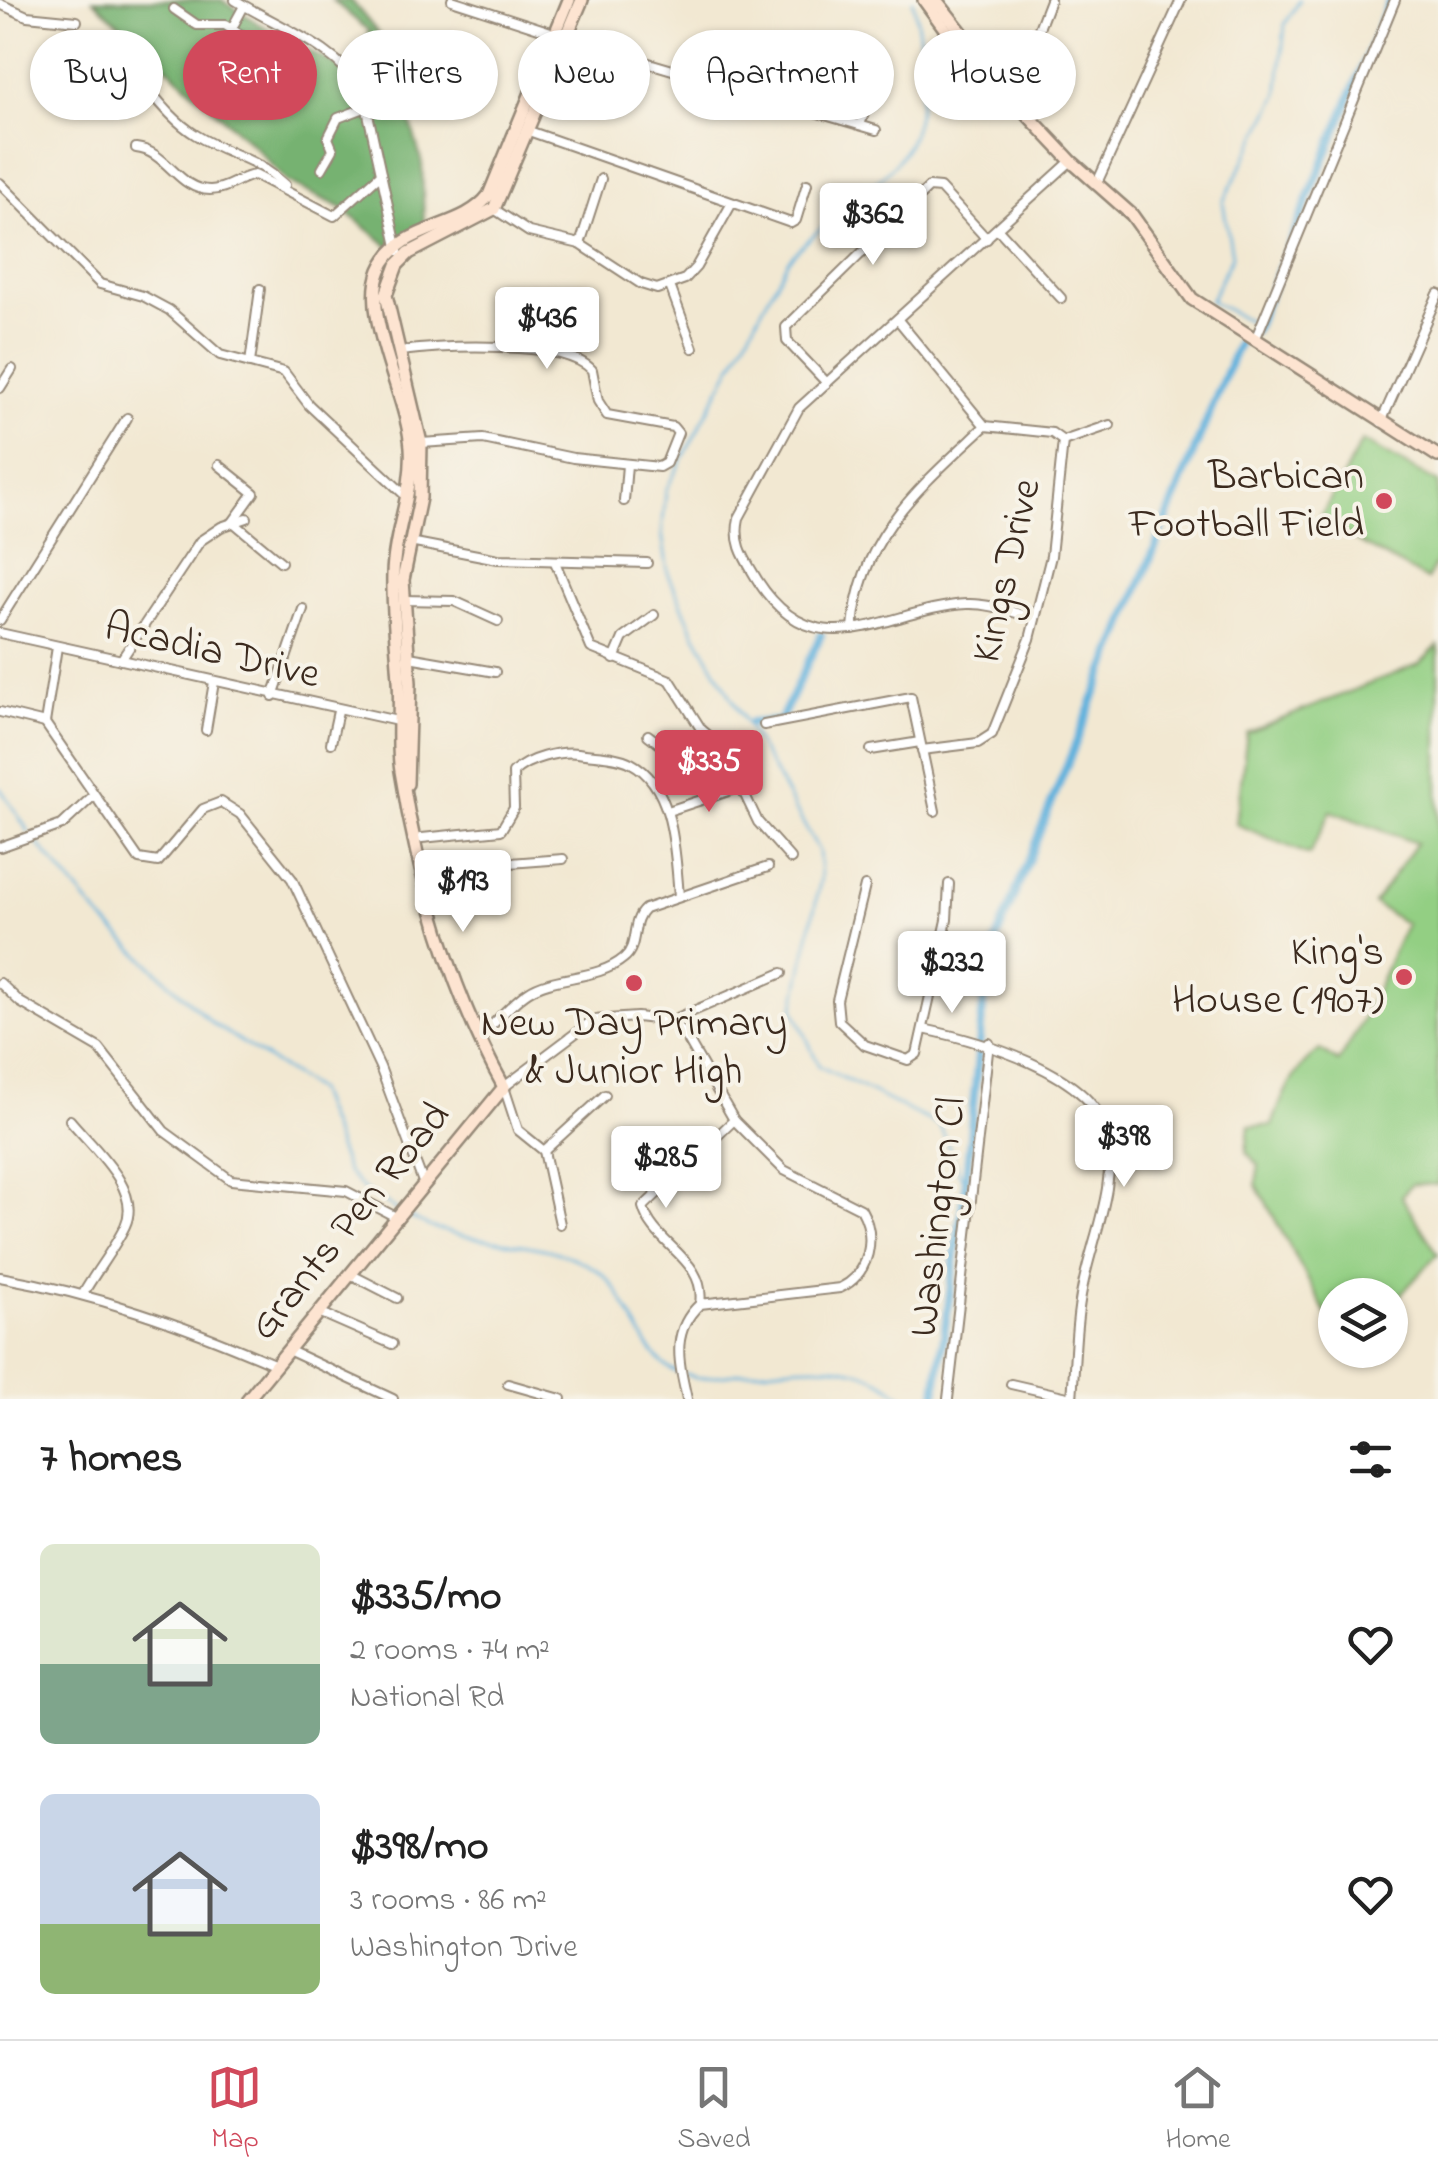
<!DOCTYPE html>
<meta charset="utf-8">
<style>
:root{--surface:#fff;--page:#f2f2f2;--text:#222;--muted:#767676;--line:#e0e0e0;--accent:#d1495b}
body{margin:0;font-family:"Indie Flower",sans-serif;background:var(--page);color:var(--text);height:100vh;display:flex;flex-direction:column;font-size:38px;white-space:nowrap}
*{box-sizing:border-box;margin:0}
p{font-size:32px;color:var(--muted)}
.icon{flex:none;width:55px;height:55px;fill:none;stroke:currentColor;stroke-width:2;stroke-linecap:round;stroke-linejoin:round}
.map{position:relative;height:1399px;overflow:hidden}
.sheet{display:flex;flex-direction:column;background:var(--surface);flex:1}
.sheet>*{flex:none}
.top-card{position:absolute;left:30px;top:30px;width:1380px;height:90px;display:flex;gap:20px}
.buttons{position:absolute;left:1318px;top:1278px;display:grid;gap:20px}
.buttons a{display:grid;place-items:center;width:90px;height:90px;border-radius:50%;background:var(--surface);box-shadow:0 2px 8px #0004;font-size:50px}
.price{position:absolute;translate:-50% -85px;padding:0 22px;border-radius:10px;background:#fff;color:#222;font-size:32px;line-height:65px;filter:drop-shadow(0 2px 5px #0008)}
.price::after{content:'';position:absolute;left:50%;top:60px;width:30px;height:22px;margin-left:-15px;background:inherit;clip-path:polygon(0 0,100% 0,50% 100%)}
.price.selected{background:var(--accent);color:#fff}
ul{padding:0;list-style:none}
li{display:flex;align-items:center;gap:30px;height:250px;padding:0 40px}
li span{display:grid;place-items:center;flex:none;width:280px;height:200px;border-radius:15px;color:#555}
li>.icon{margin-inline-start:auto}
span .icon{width:120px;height:120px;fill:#fffc;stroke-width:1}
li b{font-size:42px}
h2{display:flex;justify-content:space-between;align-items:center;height:120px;padding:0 40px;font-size:42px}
.pill{padding:0 35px;border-radius:45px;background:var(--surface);box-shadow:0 2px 8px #0004;font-size:35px;line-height:90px}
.pill.selected{background:var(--accent);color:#fff}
.tabs{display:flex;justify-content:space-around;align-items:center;height:140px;border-top:2px solid var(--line);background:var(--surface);font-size:28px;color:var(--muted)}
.tabs a{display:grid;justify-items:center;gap:5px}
.tabs .selected{color:var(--accent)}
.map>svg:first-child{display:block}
.green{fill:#93cf83;stroke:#677c50;stroke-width:2.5}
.forest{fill:#76b271;stroke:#586e48;stroke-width:2.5}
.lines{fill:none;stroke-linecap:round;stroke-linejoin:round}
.stream{stroke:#63b2dd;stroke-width:2.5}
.canal{stroke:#63b2dd;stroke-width:8}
.minor-casing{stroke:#968978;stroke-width:12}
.secondary-casing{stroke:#968978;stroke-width:16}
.minor{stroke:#fff;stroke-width:8}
.secondary{stroke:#fde4d1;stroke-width:11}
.poi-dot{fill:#d1495b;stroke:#f7f3e8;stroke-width:4}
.labels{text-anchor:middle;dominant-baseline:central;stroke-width:8;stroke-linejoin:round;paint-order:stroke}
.poi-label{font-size:42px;fill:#3b2a1e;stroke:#f7f3e8;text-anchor:end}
.street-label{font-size:42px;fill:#3b2a1e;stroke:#f7f3e8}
</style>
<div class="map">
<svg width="1438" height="1399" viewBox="0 0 1438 1399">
<rect width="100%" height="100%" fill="#f7f3e8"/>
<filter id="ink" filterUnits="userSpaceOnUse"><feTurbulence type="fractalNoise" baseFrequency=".01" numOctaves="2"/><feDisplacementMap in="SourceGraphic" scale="20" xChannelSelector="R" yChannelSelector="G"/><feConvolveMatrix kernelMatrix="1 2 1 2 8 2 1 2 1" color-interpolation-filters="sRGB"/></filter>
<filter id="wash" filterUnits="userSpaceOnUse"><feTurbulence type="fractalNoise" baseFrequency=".0048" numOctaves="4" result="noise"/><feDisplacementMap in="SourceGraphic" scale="40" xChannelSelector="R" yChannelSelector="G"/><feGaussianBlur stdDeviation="2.25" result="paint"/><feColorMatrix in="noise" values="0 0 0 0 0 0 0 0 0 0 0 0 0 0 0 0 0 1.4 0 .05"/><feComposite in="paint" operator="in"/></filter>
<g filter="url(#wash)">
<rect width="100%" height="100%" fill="#f2e8d2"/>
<!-- green -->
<g class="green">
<path d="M1362 441 1438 483V559L1427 580 1319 520Z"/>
<path d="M1438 646V1185L1412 1184 1401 1196 1438 1254 1390 1306V1295H1335V1330L1256 1184 1259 1165 1246 1152 1249 1126H1272C1282 1096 1293 1069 1320 1050L1338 1062C1366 1022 1383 970 1406 924L1374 904 1416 843 1331 811 1309 855 1236 824 1247 733 1419 664Z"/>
</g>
<!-- forest -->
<path class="forest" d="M93 0H221L280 37 351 72 369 31 332 0H351L391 49 422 164 424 224 391 248 340 207 287 182 253 145Z"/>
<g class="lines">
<!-- stream -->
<g class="stream">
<path d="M913 0C924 49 931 126 893 166 861 200 820 225 788 260L666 490 662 533 668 573 693 630 819 851 821 877 794 1009 819 1066 940 1126 965 1186"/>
<path d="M1257 325 1210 301 1232 256 1223 202 1278 96 1285 24 1300 0"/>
<path d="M0 788 29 832"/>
<path d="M34 839 99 916 213 1024 316 1090 347 1172 364 1190 397 1210"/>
<path d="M407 1216C466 1250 542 1233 598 1271 629 1291 642 1362 678 1372"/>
<path d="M685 1374 698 1378C766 1373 851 1344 905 1399"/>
</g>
<!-- canal -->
<g class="canal">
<path d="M1254 331 1390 0"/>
<path d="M750 723 780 721 821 635"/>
<path d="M935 1399 965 1186 985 986 996 940 1238 343"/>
</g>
</g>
</g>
<g filter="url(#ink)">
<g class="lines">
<defs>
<g id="minor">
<path d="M235 0C278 27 336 46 363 91L398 251"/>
<path d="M452 0 554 33"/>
<path d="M0 4 27 16 77 21"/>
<path d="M174 9 197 25H225L279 59 282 66 275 85 237 104"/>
<path d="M232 28 244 6"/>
<path d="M564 38 876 130"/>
<path d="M145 85C160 103 175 122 196 135 229 156 253 155 285 185"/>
<path d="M1005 92 1033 44 1050 0"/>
<path d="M860 125 871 93"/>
<path d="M526 130 791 223 796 220 807 184"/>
<path d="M136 148C167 151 178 190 210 190 227 190 239 177 255 175L334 216 381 174"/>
<path d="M322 169 333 150 328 138 338 118 367 107"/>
<path d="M0 183 100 284 143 296 169 310 220 355 284 372 309 405 406 496"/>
<path d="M1096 185 1181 0"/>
<path d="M494 209 529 232 580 244 641 284 657 289 685 279 696 267 732 203"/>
<path d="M998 229 1061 298"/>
<path d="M580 244 601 179"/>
<path d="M670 286 693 348"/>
<path d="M898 320 985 426 1052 433 1063 441 1051 556 1030 639 992 734 978 743 922 750"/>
<path d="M1255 340 1395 0"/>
<path d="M400 351C442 346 564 339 592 370L598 401 607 415 673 427 678 433 666 463 659 467 573 458 483 439 421 443"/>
<path d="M250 363 260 289"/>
<path d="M827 383 787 341 786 327 929 187 940 188 987 239"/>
<path d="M0 388 12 369"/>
<path d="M1381 422 1438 294"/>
<path d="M1063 441 1110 425"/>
<path d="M219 465 254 493 233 522 281 562"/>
<path d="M624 501 627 465"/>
<path d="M410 542 498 559 647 563"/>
<path d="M555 562 591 648 670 680 701 729 722 747 758 822 791 859"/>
<path d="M403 600 454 601 498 621"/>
<path d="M1035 618C1014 613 989 603 967 604 888 608 817 673 758 581 745 559 733 544 739 518L799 408 1071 161"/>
<path d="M0 620 127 418"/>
<path d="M853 629C859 536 921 486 985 426"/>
<path d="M0 633 402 722"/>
<path d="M57 647 45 723 139 859 158 862 203 809 221 802 240 814 292 879 380 1067 423 1182"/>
<path d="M409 657 495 672"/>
<path d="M614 659 623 638 654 615"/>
<path d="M121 660 200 541 221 527 247 518"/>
<path d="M273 696 303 609"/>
<path d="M0 712 45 723"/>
<path d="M764 725 911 697 935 811"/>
<path d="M206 730 214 682"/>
<path d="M648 735 690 767 696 765 712 741"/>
<path d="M331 743 338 711"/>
<path d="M871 750 920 742"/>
<path d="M668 811 741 787"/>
<path d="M412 839 501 830 514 808 513 773C527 758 559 751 578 753 595 756 616 755 631 763 675 786 675 854 679 896"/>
<path d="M0 847 62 825 93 796"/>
<path d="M420 870 563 859"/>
<path d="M865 886 837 1000 839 1021 865 1045 908 1060 917 1054 947 920 949 884"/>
<path d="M0 983 20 1002 99 1048 164 1131 231 1180 346 1191 396 1217"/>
<path d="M670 1021 782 973"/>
<path d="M923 1029C976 1040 1095 1072 1107 1135 1117 1185 1093 1236 1083 1285 1075 1322 1075 1361 1072 1399"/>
<path d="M481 1036C496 1022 511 1003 528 992 555 974 597 981 624 958 639 946 630 922 645 909L768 867"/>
<path d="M70 1120C91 1146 143 1189 125 1226 114 1249 96 1271 83 1294"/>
<path d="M544 1151 605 1095"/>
<path d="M560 1224 544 1151 518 1130 504 1087 593 1020 637 1017 670 1021 684 1033 734 1120 784 1170 861 1209C877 1237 870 1274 840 1288L700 1304"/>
<path d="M350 1274 397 1298"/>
<path d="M0 1277C97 1294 186 1326 276 1365"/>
<path d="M700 1304C707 1259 653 1245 643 1207L734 1120"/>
<path d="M319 1312 392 1344"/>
<path d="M288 1350 393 1399"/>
<path d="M508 1384 561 1399"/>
<path d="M1011 1384 1072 1398"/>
<path d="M687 1399C679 1362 670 1332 700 1304"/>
<path d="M948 1399 989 1043"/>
</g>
<g id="secondary">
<path d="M924 0 959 48 975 59 1071 161 1132 215 1192 299 1438 456"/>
<path d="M936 0 966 38 975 59"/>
<path d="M407 784 410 683 403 580 420 498 421 443 386 295 397 265 409 253 494 209 582 0"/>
<path d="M248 1399 504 1087C452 994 417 875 401 771 396 741 401 710 399 680 397 645 392 609 393 574 394 530 414 492 411 447 407 395 361 316 380 270 401 222 461 232 489 195L569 0"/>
</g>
</defs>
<!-- minor casing -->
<use href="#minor" class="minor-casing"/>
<!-- secondary casing -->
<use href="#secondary" class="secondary-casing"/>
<!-- minor -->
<use href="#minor" class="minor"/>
<!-- secondary -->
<use href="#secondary" class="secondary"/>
</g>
</g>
<!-- markers -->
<g class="poi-dot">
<circle cx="1384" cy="501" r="10"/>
<circle cx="1404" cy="977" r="10"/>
<circle cx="634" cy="983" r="10"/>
</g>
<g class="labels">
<!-- poi labels -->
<g class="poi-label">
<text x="1364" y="477">Barbican<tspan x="1364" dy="48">Football Field</tspan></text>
<text x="1384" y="953">King's<tspan x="1384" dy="48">House (1907)</tspan></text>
<text x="634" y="1024" text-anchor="middle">New Day Primary<tspan x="634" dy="48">&amp; Junior High</tspan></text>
</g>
<!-- street labels -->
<g class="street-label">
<text transform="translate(1008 571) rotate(-77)">Kings Drive</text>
<text transform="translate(212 652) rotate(13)">Acadia Drive</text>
<text transform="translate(939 1217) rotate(-83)">Washington Cl</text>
<text transform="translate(351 1222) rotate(-51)">Grants Pen Road</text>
</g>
</g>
</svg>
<div class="buttons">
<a><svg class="icon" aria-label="layers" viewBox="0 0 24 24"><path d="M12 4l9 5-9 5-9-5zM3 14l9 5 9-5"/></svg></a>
</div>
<b class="price" style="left:873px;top:268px">$362</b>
<b class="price" style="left:547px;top:372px">$436</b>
<b class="price selected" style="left:709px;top:815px">$335</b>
<b class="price" style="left:463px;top:935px">$193</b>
<b class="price" style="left:952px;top:1016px">$232</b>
<b class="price" style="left:1124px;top:1190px">$398</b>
<b class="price" style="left:666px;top:1211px">$285</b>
<div class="top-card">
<a class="pill">Buy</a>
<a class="pill selected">Rent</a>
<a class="pill">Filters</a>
<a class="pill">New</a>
<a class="pill">Apartment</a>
<a class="pill">House</a>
</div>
</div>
<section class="sheet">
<h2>7 homes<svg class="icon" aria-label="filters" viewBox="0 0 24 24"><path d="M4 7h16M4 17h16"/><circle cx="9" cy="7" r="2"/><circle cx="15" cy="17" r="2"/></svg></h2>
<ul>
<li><span style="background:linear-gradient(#dfe7d0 60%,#7fa58c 0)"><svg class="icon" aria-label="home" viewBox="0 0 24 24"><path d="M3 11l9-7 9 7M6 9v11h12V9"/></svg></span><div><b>$335/mo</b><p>2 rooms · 74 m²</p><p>National Rd</p></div><svg class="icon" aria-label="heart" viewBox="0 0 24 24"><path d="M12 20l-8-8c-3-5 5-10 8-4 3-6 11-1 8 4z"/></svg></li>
<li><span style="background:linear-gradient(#c9d6e8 65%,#8fb573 0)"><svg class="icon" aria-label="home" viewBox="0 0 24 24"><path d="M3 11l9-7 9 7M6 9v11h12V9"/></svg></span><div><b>$398/mo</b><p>3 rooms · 86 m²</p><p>Washington Drive</p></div><svg class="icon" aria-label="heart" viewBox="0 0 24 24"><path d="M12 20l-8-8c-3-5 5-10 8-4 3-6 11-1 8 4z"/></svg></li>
</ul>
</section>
<nav class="tabs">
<a class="selected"><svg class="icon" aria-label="map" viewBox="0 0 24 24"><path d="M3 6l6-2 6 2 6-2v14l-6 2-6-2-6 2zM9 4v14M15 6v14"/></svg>Map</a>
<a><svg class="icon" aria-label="saved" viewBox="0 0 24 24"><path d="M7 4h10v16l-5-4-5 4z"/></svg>Saved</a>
<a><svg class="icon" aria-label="home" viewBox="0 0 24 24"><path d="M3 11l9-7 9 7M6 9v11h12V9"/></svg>Home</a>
</nav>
